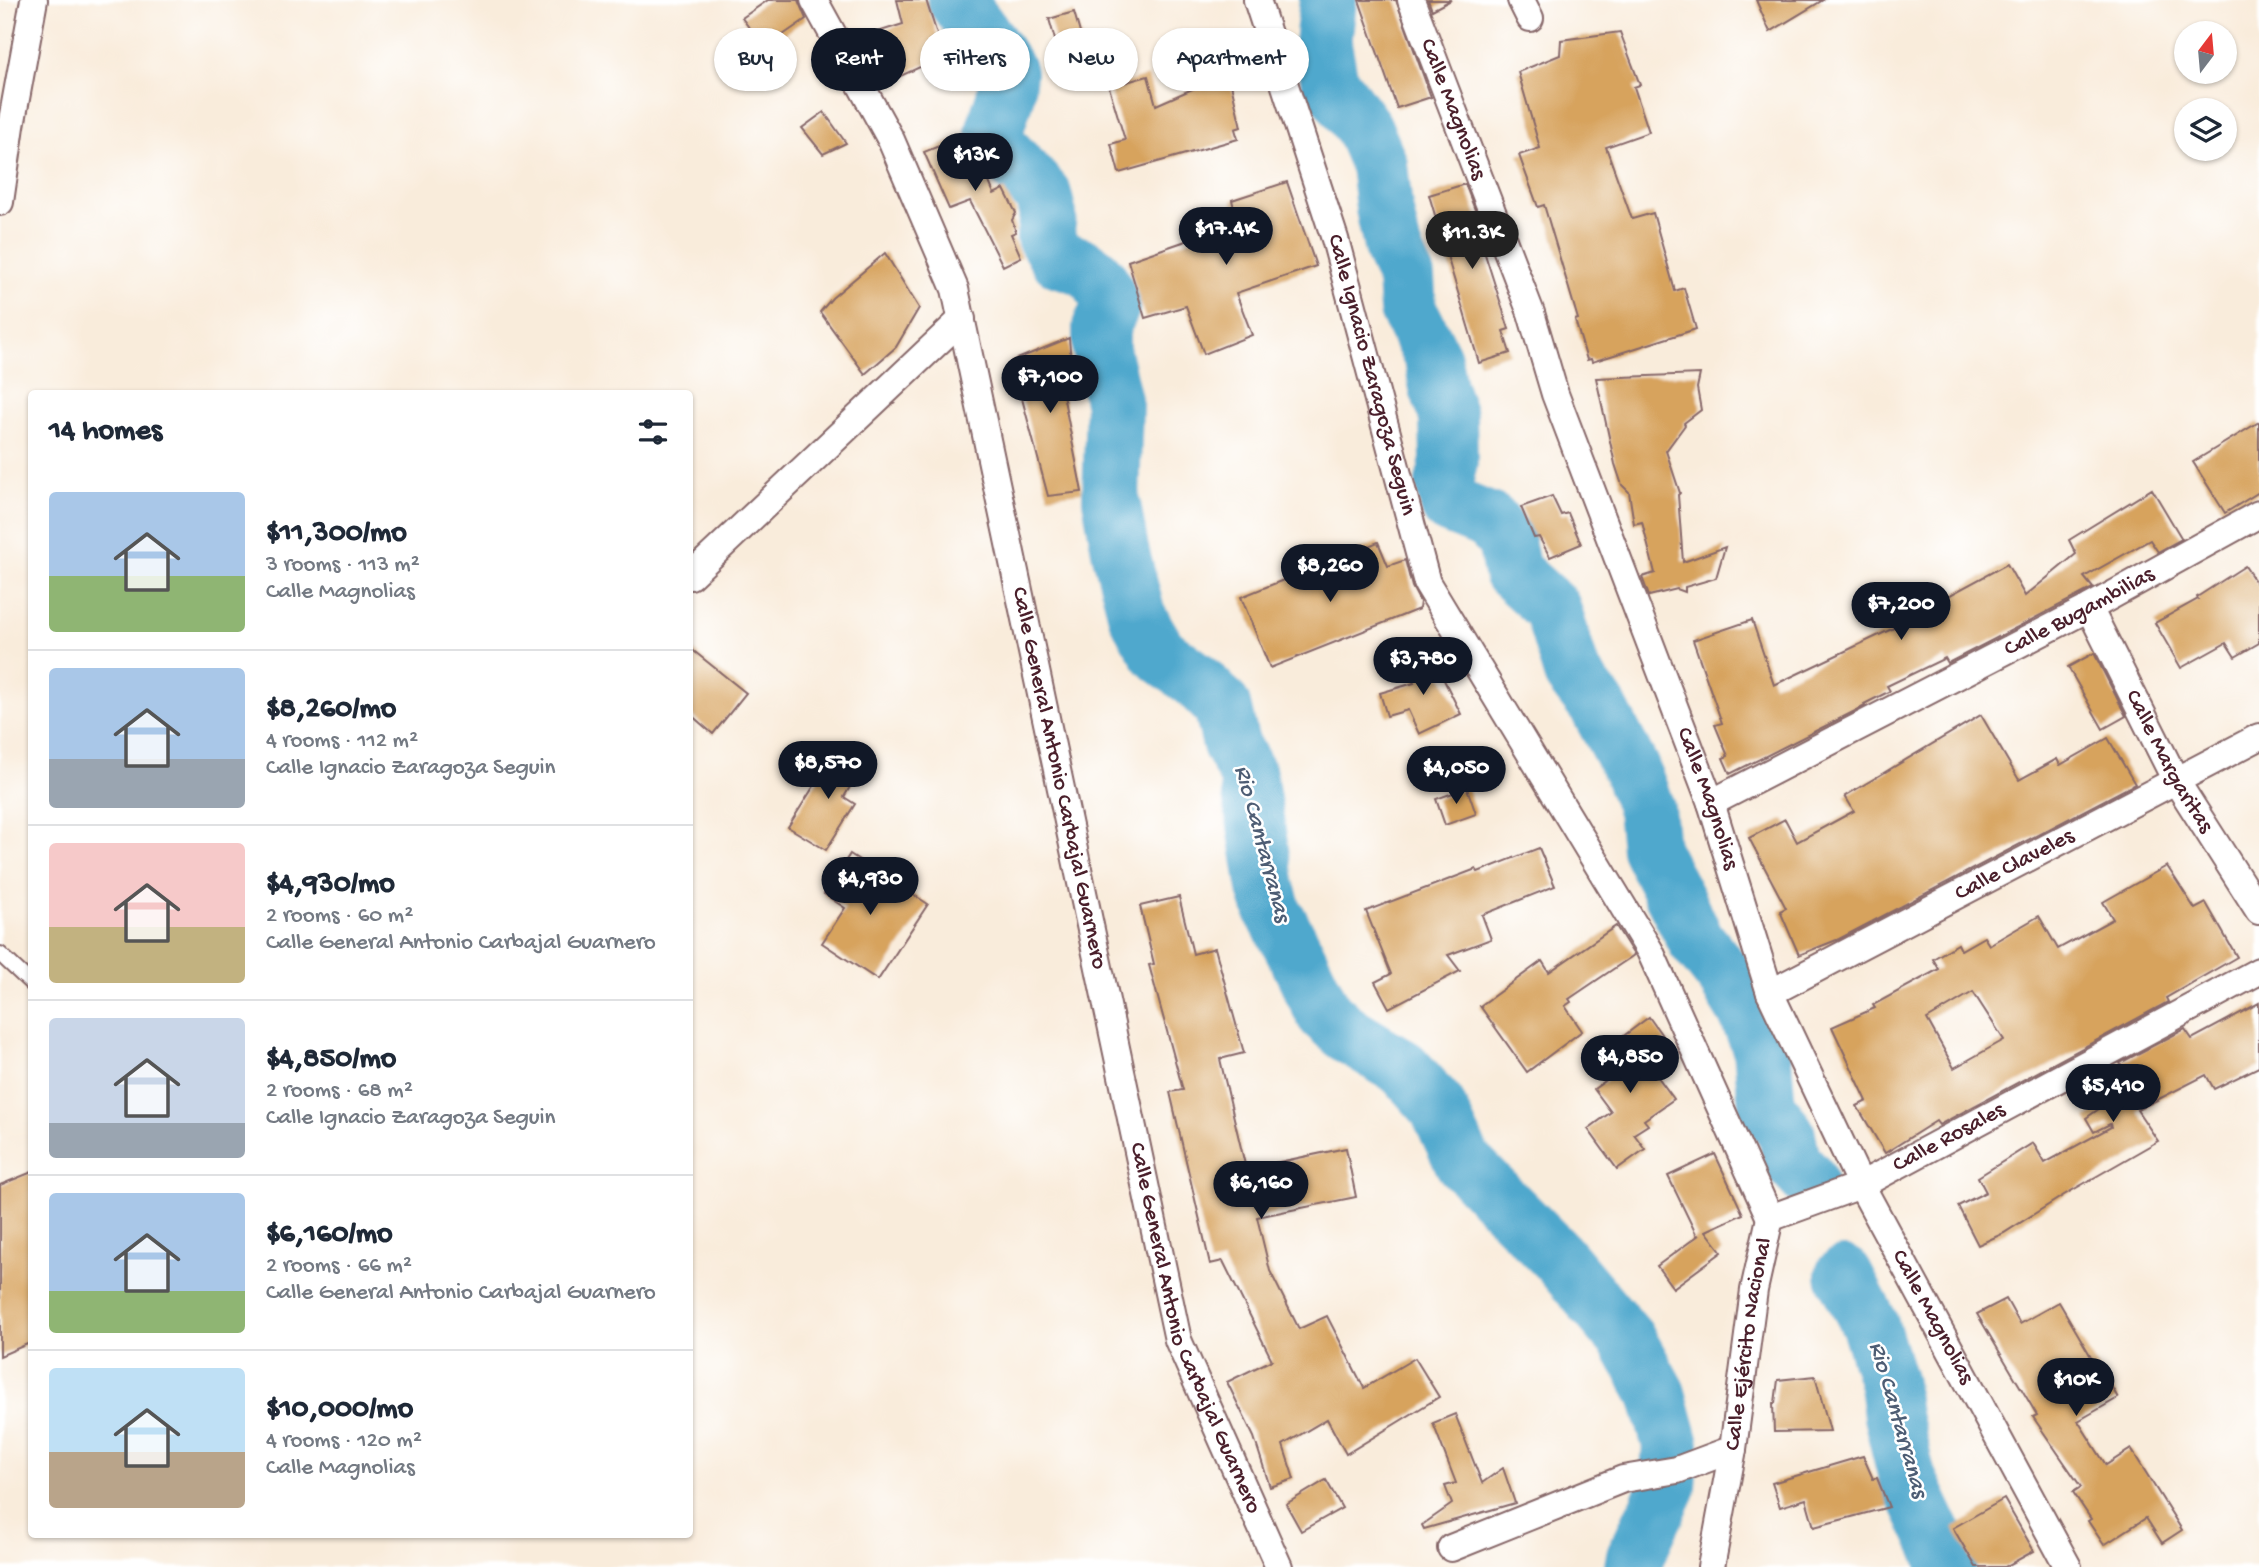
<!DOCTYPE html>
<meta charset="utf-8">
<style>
:root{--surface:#fff;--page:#f2f2f3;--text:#1f2937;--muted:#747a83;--line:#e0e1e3;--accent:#111827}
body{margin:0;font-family:"Gochi Hand",sans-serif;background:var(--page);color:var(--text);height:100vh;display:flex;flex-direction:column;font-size:26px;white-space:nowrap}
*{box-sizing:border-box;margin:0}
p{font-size:23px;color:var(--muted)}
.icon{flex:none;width:38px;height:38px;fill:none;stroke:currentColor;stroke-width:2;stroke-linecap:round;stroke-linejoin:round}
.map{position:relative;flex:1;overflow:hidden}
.side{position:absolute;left:28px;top:390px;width:665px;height:1148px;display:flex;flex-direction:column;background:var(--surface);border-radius:7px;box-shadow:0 2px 5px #0004}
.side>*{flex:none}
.hud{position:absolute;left:714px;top:28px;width:665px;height:63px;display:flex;gap:14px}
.needle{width:46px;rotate:16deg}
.buttons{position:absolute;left:2174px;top:21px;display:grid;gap:14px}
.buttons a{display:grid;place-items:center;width:63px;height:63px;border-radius:50%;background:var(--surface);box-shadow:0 2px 5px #0004;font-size:35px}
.price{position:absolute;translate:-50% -60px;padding:0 16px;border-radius:24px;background:var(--accent);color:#fff;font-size:23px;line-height:46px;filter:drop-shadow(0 2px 4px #0008)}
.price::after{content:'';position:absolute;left:50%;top:42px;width:21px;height:16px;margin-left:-10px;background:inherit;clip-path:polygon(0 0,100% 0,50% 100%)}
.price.selected{background:#222;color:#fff}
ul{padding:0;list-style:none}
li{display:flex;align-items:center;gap:21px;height:175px;padding:0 21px}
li+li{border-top:2px solid var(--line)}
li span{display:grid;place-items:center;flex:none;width:196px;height:140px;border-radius:7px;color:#555}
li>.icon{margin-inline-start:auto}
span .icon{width:84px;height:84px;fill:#fffc;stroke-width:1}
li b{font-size:30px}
h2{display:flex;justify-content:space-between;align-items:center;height:84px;padding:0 21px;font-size:30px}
.tag{padding:0 24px;border-radius:32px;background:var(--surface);box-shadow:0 2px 5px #0004;font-size:24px;line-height:63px}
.tag.selected{background:var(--accent);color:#fff}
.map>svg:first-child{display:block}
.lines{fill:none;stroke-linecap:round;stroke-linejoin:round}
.river{stroke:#50a8cd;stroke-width:58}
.building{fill:#d7a35d;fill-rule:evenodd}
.service-casing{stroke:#876769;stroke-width:18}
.minor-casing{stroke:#876769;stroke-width:30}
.service{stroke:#fff;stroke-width:14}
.minor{stroke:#fff;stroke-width:26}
.labels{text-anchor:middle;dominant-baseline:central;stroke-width:5;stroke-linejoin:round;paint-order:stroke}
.street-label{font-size:23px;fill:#4a1f2b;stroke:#fff}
.water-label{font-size:24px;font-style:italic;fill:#4d5d74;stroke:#fff}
</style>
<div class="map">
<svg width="2259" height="1567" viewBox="0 0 2259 1567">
<rect width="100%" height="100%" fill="#fff"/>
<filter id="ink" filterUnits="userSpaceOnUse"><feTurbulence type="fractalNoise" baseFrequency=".0143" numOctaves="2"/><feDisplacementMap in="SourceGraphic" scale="14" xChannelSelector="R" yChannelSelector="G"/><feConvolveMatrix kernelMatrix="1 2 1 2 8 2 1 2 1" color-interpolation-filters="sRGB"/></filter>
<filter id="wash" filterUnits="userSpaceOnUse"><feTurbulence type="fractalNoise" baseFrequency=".00686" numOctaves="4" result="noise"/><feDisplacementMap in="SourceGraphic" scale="28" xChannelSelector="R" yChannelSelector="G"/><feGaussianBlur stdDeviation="1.57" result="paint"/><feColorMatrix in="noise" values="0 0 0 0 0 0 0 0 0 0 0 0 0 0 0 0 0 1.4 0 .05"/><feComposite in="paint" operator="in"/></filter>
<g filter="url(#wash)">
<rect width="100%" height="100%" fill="#f9ecdb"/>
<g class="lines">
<!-- river -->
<g class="river">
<path d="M956 0 987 40 1008 73 1005 97 994 132 1000 148 1043 195 1048 215 1045 237 1059 259C1092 268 1101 274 1111 307L1101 327V349L1114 405 1111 499 1120 550 1137 616 1159 653 1196 680 1222 706 1231 744 1248 775 1266 888 1273 911 1292 946 1324 1013 1347 1034 1403 1068 1437 1106 1463 1162 1557 1257 1628 1341 1657 1394 1671 1445 1668 1486 1635 1557 1633 1567"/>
<path d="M1328 0 1323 44 1330 83 1364 129 1379 165 1384 208 1393 250 1406 278 1408 309 1433 359 1438 388 1448 416 1449 461 1444 483 1449 505 1491 522 1506 542 1512 572 1552 608 1572 673 1598 707 1631 769 1646 809 1650 849 1696 940 1724 975 1746 1011 1762 1050 1767 1106 1787 1135 1792 1162 1808 1179"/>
<path d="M1844 1275 1870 1325 1888 1384 1892 1416 1907 1477 1940 1547 1947 1567"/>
</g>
</g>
<g id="blocks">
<!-- building -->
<g class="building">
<path d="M768 0H798L806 19 764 48 742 18Z"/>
<path d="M897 0H926L944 56 892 80 868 35 903 24Z"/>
<path d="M1359 0H1396L1431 97 1397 108Z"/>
<path d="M1428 0H1451L1432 10Z"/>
<path d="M1756 0H1823L1770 32Z"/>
<path d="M1074 12 1092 75 1067 81 1049 19Z"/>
<path d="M1620 32 1640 85 1634 87 1649 132 1606 147 1632 219 1653 213 1675 291 1684 288 1696 329 1592 362 1591 359 1587 360 1575 320 1578 319 1544 205 1538 207 1519 155 1540 148 1518 72 1560 55 1561 40Z"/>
<path d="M1148 76 1156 105 1215 79 1231 84 1241 127 1235 129 1238 139 1119 173 1111 144 1125 140 1109 87Z"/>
<path d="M824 112 846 143 823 154 802 128Z"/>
<path d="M969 134 994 194 1004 189 1016 213 1012 220 1016 232 1011 234 1021 257 1003 266 970 201 949 209 924 152Z"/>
<path d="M1287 182 1316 266 1236 293 1252 335 1204 354 1186 306 1145 318 1128 261 1238 223 1232 200Z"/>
<path d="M1465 184 1490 249 1484 251 1509 329 1503 331 1510 353 1479 363 1429 195Z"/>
<path d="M885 253 919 308 896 347 865 374 820 312 832 298Z"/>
<path d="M1069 338 1072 376 1060 379 1082 492 1048 496 1012 361Z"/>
<path d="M1700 374 1697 388 1701 410 1684 423 1685 425 1666 451 1680 493 1678 495 1683 562 1725 547 1716 578 1685 587V592L1677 589 1649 596 1642 577 1655 573 1642 522 1634 524 1629 492 1622 485 1615 464 1596 378Z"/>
<path d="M2259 422V492L2225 513 2193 462Z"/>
<path d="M2152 489 2182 539 2158 552 2150 540 2084 577 2093 588 1948 663 1945 658 1887 686 1890 691 1864 704 1865 706 1730 774 1723 758 1728 756 1715 725 1722 723 1693 640 1752 620 1774 685 1894 628 1893 626 2007 564 2025 596 2076 554 2069 540Z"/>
<path d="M1552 496 1561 515 1568 513 1581 544 1550 557 1539 537 1534 538 1521 507Z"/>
<path d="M1378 542 1388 566 1405 560 1412 587 1420 602 1419 609 1270 668 1241 597Z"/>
<path d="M2245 566 2259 587V643L2235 657 2226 643 2181 668 2155 623 2198 599 2197 597Z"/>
<path d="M690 648 746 693 713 734 690 714Z"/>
<path d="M2094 653 2126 716 2103 729 2068 667Z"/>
<path d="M1432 656 1461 714 1419 734 1408 710 1387 716 1380 693 1414 683 1407 668Z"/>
<path d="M1981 715 2019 780 2057 759 2060 765 2108 738 2135 784 1839 939 1799 955 1780 911 1786 908 1749 838 1785 819 1797 842 1854 811 1845 796Z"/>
<path d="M838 748 864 763 844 797 855 804 826 850 788 827Z"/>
<path d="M1467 788 1476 814 1445 825 1436 799Z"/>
<path d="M1539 848 1555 886 1482 915 1491 939 1448 955 1460 971 1389 1008 1375 982 1391 974 1366 911 1476 869 1478 872Z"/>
<path d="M850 854 928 904 878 980 822 943 845 908 824 894Z"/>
<path d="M2167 866 2195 909 2206 903 2237 957 2166 998 2168 1002 1939 1125 1936 1121 1885 1153 1857 1106 1867 1101 1832 1027 1875 1008 1873 1005 1939 969 1933 959 1958 944 1961 950 1984 937 1989 945 2039 916 2058 949 2113 919 2103 902ZM1973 992 2004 1040 1954 1068 1927 1019Z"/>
<path d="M1179 897 1193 954 1215 948 1244 1053 1220 1059 1246 1169 1346 1148 1356 1197 1257 1217 1270 1271 1299 1329 1327 1316 1364 1388 1415 1358 1439 1397 1346 1454 1327 1419 1283 1445 1294 1479 1270 1487 1254 1437 1227 1382 1272 1360 1223 1261 1210 1264 1170 1092 1183 1090 1149 965 1154 964 1140 906Z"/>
<path d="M1616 926 1634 955 1569 999 1571 1002 1565 1006 1582 1031 1527 1072 1480 1006 1542 961 1549 972Z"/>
<path d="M2259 1003V1067L2214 1089 2206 1075 2137 1110 2158 1141 2064 1195 2004 1233 1978 1245 1958 1206 1986 1192 1978 1177 2033 1143 2045 1163 2111 1127 2110 1124 2094 1132 2086 1118 2132 1086 2120 1063 2185 1029 2192 1039Z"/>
<path d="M1649 1017 1666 1041 1644 1058 1674 1099 1644 1120 1648 1125 1634 1134 1645 1149 1617 1169 1588 1129 1611 1112 1594 1089 1625 1067 1609 1047Z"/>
<path d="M1715 1154 1743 1214 1706 1231 1722 1252 1673 1288 1657 1266 1699 1235 1697 1236 1668 1176Z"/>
<path d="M32 1172V1342L0 1356V1185Z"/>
<path d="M2006 1299 2020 1324 2059 1302 2103 1377 2105 1376 2118 1398 2078 1421 2106 1465 2131 1449 2182 1530 2162 1543 2146 1518 2104 1545 2088 1521 2091 1519 2073 1492 2081 1487 2033 1417 2037 1415 1977 1314Z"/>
<path d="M1815 1376 1830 1431 1774 1432 1773 1403H1775L1778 1380Z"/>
<path d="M1455 1414 1482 1483 1503 1468 1515 1503 1424 1529 1422 1525 1452 1504 1445 1486 1456 1483 1433 1423Z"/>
<path d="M1863 1456 1873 1479 1877 1478 1889 1507 1814 1527 1806 1499 1780 1507 1772 1483Z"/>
<path d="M1326 1480 1342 1508 1301 1531 1286 1504Z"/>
<path d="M2004 1499 2034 1551 2005 1567H1976L1953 1528Z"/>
</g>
</g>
</g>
<g filter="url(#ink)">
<use href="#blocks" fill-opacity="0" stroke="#876769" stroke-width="2"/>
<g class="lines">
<defs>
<path id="service" d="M0 954 32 984"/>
<g id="minor">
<path id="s1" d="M814 0 891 140 955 289 1178 1340 1279 1567"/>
<path id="s2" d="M1257 0 1335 239 1427 583 1650 951 1770 1218"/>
<path id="s3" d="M1411 0 1531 313 1555 394 1711 803 1770 993 1861 1185 2068 1567"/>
<path d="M1521 0 1530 18"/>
<path d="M0 202 11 126 34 0"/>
<path d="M690 576 962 319"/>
<path id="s4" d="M2089 608 2176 781 2259 911"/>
<path id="s5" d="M1711 803 2089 608 2259 514"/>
<path id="s6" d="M1770 993 2259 737"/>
<path d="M1451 1548 1623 1479 1677 1470 1733 1449"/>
<path id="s7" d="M1711 1567 1733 1449 1754 1290 1770 1218 1861 1185 2259 971"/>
</g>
</defs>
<!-- service casing -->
<use href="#service" class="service-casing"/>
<!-- minor casing -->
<use href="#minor" class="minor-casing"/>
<!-- service -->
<use href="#service" class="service"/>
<!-- minor -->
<use href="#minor" class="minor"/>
</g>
</g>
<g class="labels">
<!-- street labels -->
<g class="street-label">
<text stroke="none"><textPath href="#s3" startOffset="117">Calle Magnolias</textPath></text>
<text stroke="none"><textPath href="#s2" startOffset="392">Calle Ignacio Zaragoza Seguin</textPath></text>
<text stroke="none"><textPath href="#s5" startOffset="415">Calle Bugambilias</textPath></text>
<text stroke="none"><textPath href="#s4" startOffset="173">Calle Margaritas</textPath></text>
<text stroke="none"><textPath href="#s1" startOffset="822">Calle General Antonio Carbajal Guarnero</textPath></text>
<text stroke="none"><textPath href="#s3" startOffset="852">Calle Magnolias</textPath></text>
<text stroke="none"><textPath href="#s6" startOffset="276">Calle Claveles</textPath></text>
<text stroke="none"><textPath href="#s7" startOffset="551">Calle Rosales</textPath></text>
<text stroke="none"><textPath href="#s3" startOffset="1419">Calle Magnolias</textPath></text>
<text stroke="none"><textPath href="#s1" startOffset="1390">Calle General Antonio Carbajal Guarnero</textPath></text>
<text stroke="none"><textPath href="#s7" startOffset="226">Calle Ejército Nacional</textPath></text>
</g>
<!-- water labels -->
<g class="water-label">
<text transform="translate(1261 844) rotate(75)">Rio Cantarranas</text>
<text transform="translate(1897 1420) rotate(74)">Rio Cantarranas</text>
</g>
</g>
</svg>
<div class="buttons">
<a><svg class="needle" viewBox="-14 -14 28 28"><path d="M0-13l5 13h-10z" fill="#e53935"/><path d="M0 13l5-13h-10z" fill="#747a83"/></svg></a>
<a><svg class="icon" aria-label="layers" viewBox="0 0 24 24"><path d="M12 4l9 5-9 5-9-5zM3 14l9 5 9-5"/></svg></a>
</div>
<b class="price" style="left:975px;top:193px">$13K</b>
<b class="price" style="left:1226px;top:267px">$17.4K</b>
<b class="price selected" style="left:1472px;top:271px">$11.3K</b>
<b class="price" style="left:1050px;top:415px">$7,100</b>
<b class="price" style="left:1330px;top:604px">$8,260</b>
<b class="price" style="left:1901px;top:642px">$7,200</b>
<b class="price" style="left:1423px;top:697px">$3,780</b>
<b class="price" style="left:828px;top:801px">$8,570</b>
<b class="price" style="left:1456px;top:806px">$4,050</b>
<b class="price" style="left:870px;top:917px">$4,930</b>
<b class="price" style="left:1630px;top:1095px">$4,850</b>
<b class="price" style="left:2113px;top:1124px">$5,410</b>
<b class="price" style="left:1261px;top:1221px">$6,160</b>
<b class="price" style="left:2076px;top:1418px">$10K</b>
<div class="hud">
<a class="tag">Buy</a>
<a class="tag selected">Rent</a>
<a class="tag">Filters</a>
<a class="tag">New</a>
<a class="tag">Apartment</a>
</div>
<section class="side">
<h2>14 homes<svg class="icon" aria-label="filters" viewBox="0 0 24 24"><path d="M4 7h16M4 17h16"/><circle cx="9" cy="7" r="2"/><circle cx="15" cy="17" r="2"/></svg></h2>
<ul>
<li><span style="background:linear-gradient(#a9c7e8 60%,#8fb573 0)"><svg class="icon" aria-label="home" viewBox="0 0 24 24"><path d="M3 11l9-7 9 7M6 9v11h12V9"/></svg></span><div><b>$11,300/mo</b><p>3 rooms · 113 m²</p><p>Calle Magnolias</p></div></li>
<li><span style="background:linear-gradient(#a9c7e8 65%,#9aa5b1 0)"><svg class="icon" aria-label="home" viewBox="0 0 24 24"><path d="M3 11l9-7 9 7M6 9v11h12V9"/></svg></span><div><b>$8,260/mo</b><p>4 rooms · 112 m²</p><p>Calle Ignacio Zaragoza Seguin</p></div></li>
<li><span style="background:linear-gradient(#f6c9c9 60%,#c2b280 0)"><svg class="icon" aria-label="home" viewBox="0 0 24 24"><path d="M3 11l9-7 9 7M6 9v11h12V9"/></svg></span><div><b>$4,930/mo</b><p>2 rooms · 60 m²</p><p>Calle General Antonio Carbajal Guarnero</p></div></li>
<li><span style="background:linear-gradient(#c9d6e8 75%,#9aa5b1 0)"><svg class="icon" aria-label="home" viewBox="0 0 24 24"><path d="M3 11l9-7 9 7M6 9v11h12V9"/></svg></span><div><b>$4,850/mo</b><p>2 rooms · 68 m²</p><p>Calle Ignacio Zaragoza Seguin</p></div></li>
<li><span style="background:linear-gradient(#a9c7e8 70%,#8fb573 0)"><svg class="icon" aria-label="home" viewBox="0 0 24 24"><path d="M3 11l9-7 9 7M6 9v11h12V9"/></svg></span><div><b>$6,160/mo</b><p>2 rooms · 66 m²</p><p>Calle General Antonio Carbajal Guarnero</p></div></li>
<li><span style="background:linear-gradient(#bfe0f5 60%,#b9a48a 0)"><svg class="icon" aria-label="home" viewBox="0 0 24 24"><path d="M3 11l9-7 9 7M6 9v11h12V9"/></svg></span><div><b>$10,000/mo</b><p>4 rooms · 120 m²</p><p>Calle Magnolias</p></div></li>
</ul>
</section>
</div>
